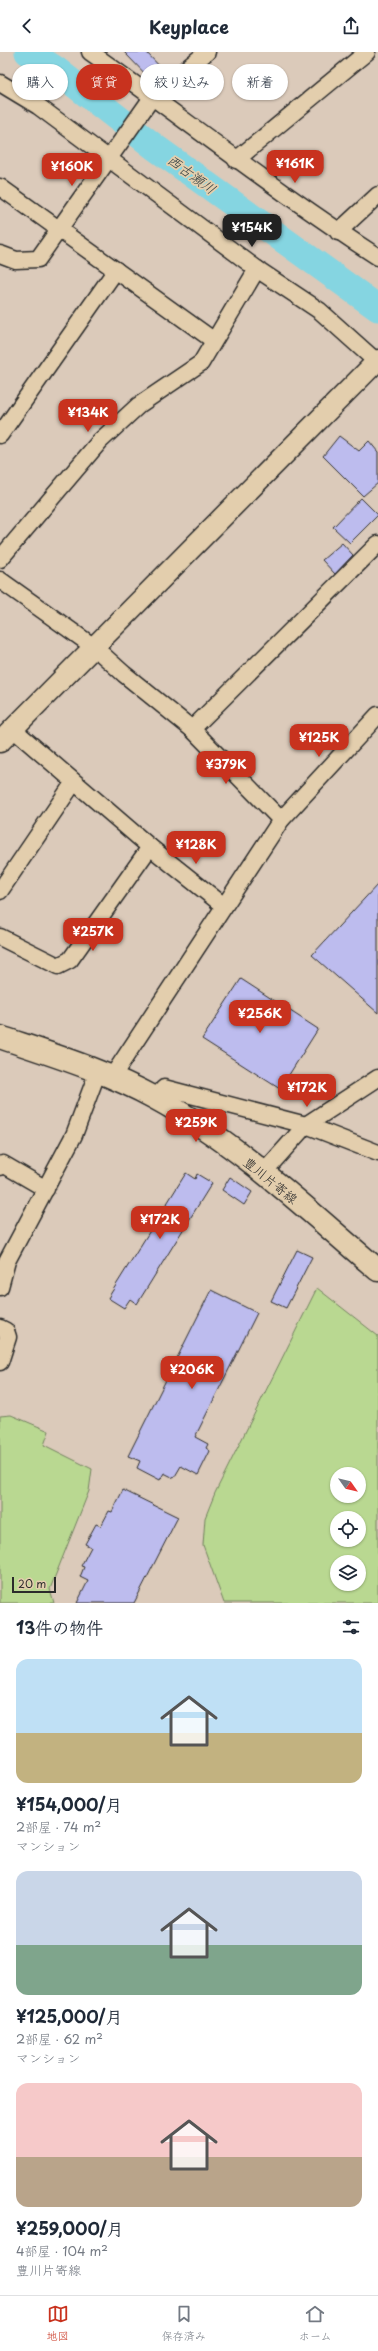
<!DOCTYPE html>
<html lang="ja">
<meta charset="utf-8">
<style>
:root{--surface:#fff;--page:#f2f2f3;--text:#1f2937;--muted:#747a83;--line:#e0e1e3;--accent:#c8321e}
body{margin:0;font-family:"Playpen Sans","Klee One",sans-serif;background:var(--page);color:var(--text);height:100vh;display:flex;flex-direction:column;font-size:15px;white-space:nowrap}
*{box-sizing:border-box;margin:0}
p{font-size:13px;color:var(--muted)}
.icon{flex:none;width:22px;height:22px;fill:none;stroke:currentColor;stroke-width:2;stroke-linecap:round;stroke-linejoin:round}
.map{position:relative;height:1551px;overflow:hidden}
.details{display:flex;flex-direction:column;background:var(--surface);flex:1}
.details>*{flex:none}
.hud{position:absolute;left:12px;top:12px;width:354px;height:36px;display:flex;gap:8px}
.needle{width:26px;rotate:124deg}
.fabs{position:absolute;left:330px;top:1415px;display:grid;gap:8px}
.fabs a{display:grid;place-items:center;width:36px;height:36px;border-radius:50%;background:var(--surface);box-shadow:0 1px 3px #0004;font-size:20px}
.scale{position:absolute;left:12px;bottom:10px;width:44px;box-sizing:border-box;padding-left:4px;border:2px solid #2b2b2b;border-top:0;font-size:11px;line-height:14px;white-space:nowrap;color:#2b2b2b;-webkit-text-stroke:3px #e3cead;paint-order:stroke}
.price{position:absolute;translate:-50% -34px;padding:0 9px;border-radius:8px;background:var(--accent);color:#fff;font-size:13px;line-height:26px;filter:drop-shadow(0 1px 2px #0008)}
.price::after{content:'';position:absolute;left:50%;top:24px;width:12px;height:9px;margin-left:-6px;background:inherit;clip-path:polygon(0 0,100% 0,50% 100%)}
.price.active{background:#222;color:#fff}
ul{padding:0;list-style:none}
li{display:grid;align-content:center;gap:8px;height:212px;padding:0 16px}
li span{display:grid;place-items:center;height:124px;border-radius:12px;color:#555}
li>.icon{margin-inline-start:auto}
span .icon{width:72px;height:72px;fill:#fffc;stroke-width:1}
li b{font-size:17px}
h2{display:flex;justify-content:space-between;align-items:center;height:48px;padding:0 16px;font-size:17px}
.pill{padding:0 14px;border-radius:18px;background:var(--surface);box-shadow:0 1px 3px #0004;font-size:14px;line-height:36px}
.pill.active{background:var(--accent);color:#fff}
header{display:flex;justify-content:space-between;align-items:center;height:52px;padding:0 16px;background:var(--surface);font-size:18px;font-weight:700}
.tabs{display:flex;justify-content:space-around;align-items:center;height:56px;border-top:1px solid var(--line);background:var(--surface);font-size:11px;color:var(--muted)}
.tabs a{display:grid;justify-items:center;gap:2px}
.tabs .active{color:var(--accent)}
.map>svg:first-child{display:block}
.green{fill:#b9d891;stroke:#72825e;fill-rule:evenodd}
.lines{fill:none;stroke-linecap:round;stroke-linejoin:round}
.river{stroke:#85d5e1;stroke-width:27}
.building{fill:#bdbcee;stroke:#2b2b2b}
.minor-casing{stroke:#2b2b2b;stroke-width:19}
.tertiary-casing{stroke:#2b2b2b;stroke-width:23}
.secondary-casing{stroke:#2b2b2b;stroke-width:25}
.minor{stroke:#e3cead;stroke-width:16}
.tertiary{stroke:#e3cead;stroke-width:20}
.secondary{stroke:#e3cead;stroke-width:22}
.labels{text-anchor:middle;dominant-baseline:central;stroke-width:3.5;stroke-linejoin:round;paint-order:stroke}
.street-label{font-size:13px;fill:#2b2b2b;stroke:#e3cead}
.water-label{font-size:14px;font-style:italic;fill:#384446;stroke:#e3cead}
</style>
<header><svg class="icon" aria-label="back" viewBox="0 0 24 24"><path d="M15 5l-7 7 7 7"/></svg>Keyplace<svg class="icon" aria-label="share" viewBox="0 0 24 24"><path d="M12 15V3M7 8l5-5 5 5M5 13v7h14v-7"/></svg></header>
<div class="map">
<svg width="378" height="1551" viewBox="0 0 378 1551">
<rect width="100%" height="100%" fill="#dbcaba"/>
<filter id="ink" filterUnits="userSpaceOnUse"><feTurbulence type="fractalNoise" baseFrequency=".025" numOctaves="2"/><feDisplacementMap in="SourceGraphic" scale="8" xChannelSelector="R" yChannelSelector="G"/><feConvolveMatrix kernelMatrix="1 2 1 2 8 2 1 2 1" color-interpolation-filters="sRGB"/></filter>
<g filter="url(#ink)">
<!-- green -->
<g class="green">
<path d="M317 1236 378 1284V1551H224L203 1493 205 1466 215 1441ZM337 1422H359V1444H337ZM337 1466H359V1488H337ZM337 1510H359V1532H337Z"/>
<path d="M11 1363 49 1379 44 1393 92 1417 89 1439 50 1537 54 1551H0V1364Z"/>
</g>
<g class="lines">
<!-- river -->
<path class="river" d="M28 0 55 17 156 96 378 256"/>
</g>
<!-- building -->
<g class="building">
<path d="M124 0H146L166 21 154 31Z"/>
<path d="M339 384 359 399 369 389 378 400V431L363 444 323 404Z"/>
<path d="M361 446 378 463 350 491 333 475Z"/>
<path d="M342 491 353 503 335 522 322 508Z"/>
<path d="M378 832V961L312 903Z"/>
<path d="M241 927 318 977 280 1037 202 987Z"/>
<path d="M186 1121 195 1127 197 1122 212 1131 137 1252 130 1247 124 1256 108 1246Z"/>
<path d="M230 1125 252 1140 244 1153 222 1138Z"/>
<path d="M297 1198 312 1205 286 1256 271 1249Z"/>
<path d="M211 1238 257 1261 195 1385 208 1392 206 1396 210 1399 198 1423 181 1414 174 1426 164 1421 160 1428 137 1416 140 1409 128 1404Z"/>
<path d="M123 1438 178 1465 134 1551H77L88 1529 80 1525 84 1515 81 1514 91 1495 85 1492 96 1472 101 1474 109 1459 112 1460Z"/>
</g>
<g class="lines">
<defs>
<g id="minor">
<path d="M90 0C186 68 279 141 378 205"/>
<path d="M0 31 38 54 257 217 320 259 378 311"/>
<path d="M236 108 367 0"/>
<path d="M0 135 213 288"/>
<path d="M338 180 378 143"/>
<path d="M0 202 16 208 38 207 153 44 207 0"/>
<path d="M0 383 116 218"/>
<path d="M0 507 100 389 139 353 201 311 257 217"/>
<path d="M0 528 94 595 124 622 192 677 281 768"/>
<path d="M13 677 150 795 224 854"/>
<path d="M192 677 378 492"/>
<path d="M0 839 74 730"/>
<path d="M0 885 58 914 70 908 150 795"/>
<path d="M112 1025 281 768 378 663"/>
<path d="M155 1046 164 1036 306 1073 378 1101"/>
<path d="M0 1115 3 1112 46 1137"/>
<path d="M264 1120 306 1073 378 1026"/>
<path d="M0 1235 7 1209 74 1083 98 1019"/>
<path d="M0 1276 6 1279 8 1285 0 1310"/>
</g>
<path id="tertiary" d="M0 690 378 308"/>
<path id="secondary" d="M0 985C53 1003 106 1019 155 1046 238 1091 307 1158 378 1218"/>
</defs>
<!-- minor casing -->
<use href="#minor" class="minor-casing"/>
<!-- tertiary casing -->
<use href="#tertiary" class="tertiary-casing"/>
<!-- secondary casing -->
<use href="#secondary" class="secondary-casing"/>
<!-- minor -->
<use href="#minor" class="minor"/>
<!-- tertiary -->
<use href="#tertiary" class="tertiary"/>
<!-- secondary -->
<use href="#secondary" class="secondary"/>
</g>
</g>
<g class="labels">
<!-- street labels -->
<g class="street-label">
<text transform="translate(271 1128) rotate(39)">豊川片寄線</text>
</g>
<!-- water labels -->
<g class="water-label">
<text transform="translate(192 122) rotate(36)">西古瀬川</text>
</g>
</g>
</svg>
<div class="fabs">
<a><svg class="needle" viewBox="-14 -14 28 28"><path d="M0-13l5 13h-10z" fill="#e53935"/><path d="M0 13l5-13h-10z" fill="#747a83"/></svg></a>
<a><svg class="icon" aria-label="locate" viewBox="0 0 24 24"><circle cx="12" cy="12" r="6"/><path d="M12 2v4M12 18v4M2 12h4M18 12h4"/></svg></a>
<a><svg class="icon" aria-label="layers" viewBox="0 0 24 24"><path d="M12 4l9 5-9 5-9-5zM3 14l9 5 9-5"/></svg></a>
</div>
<div class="scale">20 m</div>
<b class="price" style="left:295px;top:132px">¥161K</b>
<b class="price" style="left:72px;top:135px">¥160K</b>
<b class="price active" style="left:252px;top:196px">¥154K</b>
<b class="price" style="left:88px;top:381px">¥134K</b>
<b class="price" style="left:319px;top:706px">¥125K</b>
<b class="price" style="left:226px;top:733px">¥379K</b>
<b class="price" style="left:196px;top:813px">¥128K</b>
<b class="price" style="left:93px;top:900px">¥257K</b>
<b class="price" style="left:260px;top:982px">¥256K</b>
<b class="price" style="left:307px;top:1056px">¥172K</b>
<b class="price" style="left:196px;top:1091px">¥259K</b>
<b class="price" style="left:160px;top:1188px">¥172K</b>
<b class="price" style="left:192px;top:1338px">¥206K</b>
<div class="hud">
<a class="pill">購入</a>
<a class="pill active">賃貸</a>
<a class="pill">絞り込み</a>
<a class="pill">新着</a>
</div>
</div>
<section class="details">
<h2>13件の物件<svg class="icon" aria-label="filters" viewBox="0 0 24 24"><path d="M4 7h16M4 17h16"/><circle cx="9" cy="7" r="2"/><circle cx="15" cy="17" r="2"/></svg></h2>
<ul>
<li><span style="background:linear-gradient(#bfe0f5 60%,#c2b280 0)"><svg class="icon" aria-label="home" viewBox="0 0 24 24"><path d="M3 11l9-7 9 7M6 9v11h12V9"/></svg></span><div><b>¥154,000/月</b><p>2部屋 · 74 m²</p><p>マンション</p></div></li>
<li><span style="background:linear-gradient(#c9d6e8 60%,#7fa58c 0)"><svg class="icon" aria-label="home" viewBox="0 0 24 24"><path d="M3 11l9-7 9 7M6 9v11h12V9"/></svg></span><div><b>¥125,000/月</b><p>2部屋 · 62 m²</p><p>マンション</p></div></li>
<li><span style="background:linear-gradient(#f6c9c9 60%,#b9a48a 0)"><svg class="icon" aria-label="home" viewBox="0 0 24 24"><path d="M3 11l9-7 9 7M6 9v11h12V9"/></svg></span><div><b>¥259,000/月</b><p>4部屋 · 104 m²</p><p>豊川片寄線</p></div></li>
</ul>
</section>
<nav class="tabs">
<a class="active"><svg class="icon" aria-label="map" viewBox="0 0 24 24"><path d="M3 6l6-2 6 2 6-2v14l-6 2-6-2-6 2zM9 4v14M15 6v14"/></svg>地図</a>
<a><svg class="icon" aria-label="saved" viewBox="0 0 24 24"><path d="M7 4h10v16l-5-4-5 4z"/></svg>保存済み</a>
<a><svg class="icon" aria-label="home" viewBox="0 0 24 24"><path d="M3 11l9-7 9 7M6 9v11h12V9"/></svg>ホーム</a>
</nav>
